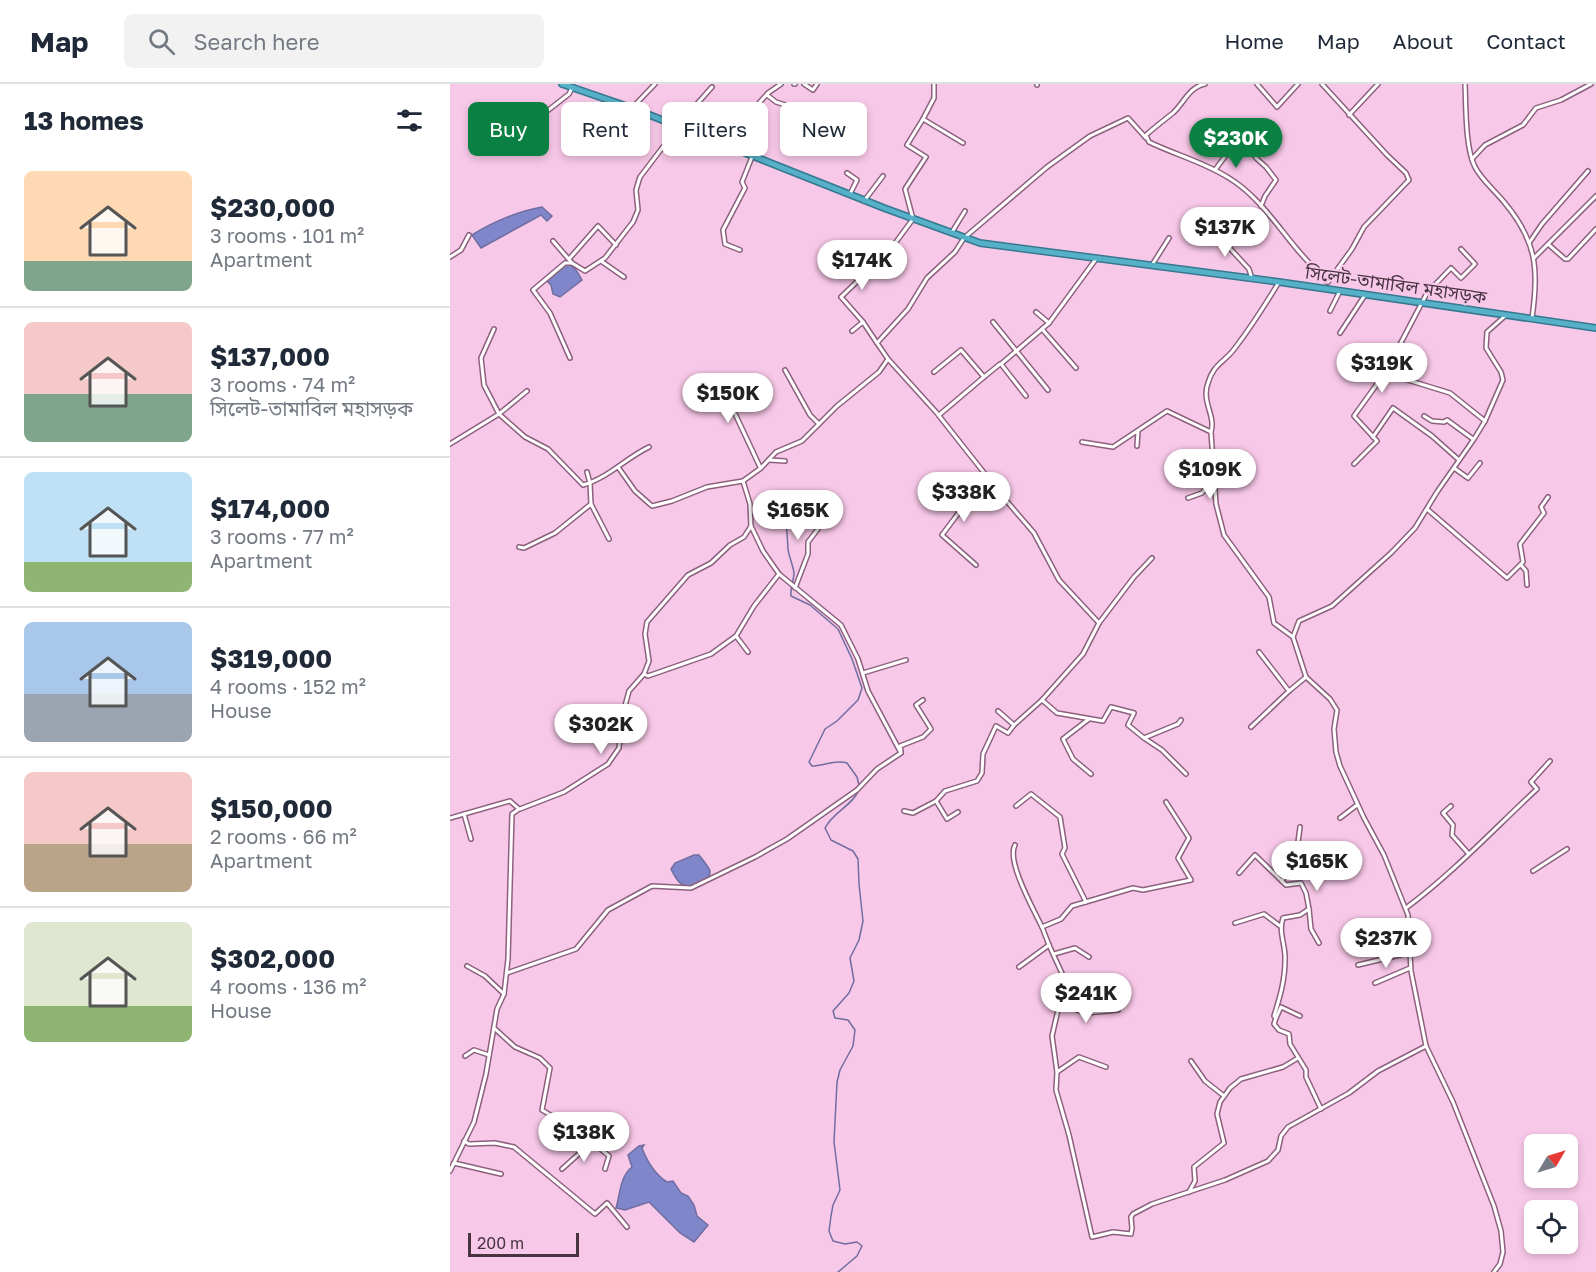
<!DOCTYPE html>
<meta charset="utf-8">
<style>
:root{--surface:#fff;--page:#f2f2f3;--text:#1f2937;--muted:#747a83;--line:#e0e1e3;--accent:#0b8043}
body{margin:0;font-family:"Golos Text","Noto Sans Bengali",sans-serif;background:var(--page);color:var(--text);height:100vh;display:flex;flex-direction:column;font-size:22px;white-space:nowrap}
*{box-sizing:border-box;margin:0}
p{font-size:20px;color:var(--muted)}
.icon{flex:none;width:33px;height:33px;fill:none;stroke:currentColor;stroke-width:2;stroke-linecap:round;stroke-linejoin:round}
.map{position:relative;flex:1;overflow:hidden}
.panel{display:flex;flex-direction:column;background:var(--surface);width:450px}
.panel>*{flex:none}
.top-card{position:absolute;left:18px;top:18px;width:570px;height:54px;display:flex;gap:12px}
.needle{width:39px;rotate:52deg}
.tools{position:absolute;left:1074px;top:1050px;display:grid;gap:12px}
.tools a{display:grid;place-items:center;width:54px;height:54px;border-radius:9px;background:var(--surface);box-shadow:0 3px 9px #0003;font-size:30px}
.scale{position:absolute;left:18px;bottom:15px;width:111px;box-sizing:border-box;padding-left:6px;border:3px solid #483441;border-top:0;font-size:16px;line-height:21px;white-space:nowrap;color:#483441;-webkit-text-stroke:4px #f8c8e8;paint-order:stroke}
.price{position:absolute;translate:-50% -51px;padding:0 14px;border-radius:21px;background:#fff;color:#222;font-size:20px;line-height:39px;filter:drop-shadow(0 2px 3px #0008)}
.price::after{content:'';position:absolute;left:50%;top:36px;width:18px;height:14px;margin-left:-9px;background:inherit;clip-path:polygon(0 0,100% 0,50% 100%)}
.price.active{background:var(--accent);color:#fff}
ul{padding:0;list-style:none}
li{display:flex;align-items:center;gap:18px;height:150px;padding:0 24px}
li+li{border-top:2px solid var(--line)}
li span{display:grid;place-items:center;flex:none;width:168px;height:120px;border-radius:9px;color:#555}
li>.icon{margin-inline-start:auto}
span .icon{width:72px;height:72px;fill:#fffc;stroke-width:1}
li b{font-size:26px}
h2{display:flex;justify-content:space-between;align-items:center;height:72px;padding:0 24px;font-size:26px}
.tag{padding:0 21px;border-radius:9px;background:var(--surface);box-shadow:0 3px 9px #0003;font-size:21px;line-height:54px}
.tag.active{background:var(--accent);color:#fff}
header{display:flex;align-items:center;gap:36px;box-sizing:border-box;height:84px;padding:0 30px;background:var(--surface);border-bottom:2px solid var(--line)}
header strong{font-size:28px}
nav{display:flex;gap:33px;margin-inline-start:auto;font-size:21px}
.search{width:420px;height:54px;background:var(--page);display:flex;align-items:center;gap:15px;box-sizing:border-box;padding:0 21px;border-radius:9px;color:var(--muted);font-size:22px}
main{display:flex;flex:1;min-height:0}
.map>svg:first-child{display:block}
.water{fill:#8086ca;stroke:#6f6da1;stroke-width:1.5}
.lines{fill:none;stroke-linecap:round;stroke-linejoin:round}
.stream{stroke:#6f6da1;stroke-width:1.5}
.minor-casing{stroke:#8c617e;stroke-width:6}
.trunk-casing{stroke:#357890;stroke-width:8}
.minor{stroke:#fff;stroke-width:3}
.trunk{stroke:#56b0c8;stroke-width:5}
.labels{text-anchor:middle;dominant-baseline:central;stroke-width:4.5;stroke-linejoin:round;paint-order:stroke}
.street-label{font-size:18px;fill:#483441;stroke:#f8c8e8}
</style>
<header>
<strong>Map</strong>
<div class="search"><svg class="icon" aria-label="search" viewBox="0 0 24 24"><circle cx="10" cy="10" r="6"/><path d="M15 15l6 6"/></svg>Search here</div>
<nav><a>Home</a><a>Map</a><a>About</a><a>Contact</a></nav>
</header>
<main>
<section class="panel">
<h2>13 homes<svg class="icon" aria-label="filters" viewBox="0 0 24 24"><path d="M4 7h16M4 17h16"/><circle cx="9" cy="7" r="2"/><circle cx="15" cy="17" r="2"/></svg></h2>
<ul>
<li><span style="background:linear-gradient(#ffd9b3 75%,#7fa58c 0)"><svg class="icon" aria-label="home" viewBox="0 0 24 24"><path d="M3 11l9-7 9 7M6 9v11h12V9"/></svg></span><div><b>$230,000</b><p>3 rooms · 101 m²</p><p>Apartment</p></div></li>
<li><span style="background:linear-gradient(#f6c9c9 60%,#7fa58c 0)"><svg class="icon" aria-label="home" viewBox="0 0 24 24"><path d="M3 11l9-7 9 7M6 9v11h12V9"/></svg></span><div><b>$137,000</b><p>3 rooms · 74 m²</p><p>সিলেট-তামাবিল মহাসড়ক</p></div></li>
<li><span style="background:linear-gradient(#bfe0f5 75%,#8fb573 0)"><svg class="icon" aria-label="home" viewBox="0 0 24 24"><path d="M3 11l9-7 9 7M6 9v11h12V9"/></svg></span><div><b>$174,000</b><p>3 rooms · 77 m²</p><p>Apartment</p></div></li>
<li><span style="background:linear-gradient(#a9c7e8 60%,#9aa5b1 0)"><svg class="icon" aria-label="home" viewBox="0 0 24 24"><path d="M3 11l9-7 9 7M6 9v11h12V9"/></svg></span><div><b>$319,000</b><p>4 rooms · 152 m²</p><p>House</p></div></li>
<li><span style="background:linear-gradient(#f6c9c9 60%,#b9a48a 0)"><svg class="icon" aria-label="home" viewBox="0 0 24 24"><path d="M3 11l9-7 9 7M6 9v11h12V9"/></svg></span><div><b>$150,000</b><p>2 rooms · 66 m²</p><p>Apartment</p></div></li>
<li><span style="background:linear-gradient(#dfe7d0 70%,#8fb573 0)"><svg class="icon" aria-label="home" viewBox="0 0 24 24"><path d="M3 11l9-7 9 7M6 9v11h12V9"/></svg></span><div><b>$302,000</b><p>4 rooms · 136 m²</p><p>House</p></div></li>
</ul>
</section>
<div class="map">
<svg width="1146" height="1188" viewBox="0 0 1146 1188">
<rect width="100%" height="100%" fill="#f8c8e8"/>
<!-- water -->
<g class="water">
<path d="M92 123 102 132 97 137 91 131 31 164 22 151C42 138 69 127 92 123Z"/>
<path d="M115 180C124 180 128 189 132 196L110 213 103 210 101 201 97 197Z"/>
<path d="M244 771H249C252 775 259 783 260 787 262 797 240 804 233 801 227 798 224 791 221 785L225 779Z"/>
<path d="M194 1061 192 1064C197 1077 206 1091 217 1098L223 1097 231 1109 238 1112 244 1121 247 1132 258 1141 244 1158 230 1149 199 1118 175 1126 166 1124C170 1111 170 1092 182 1083L178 1071 189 1062Z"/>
</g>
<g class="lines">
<!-- stream -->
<g class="stream">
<path d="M329 408C335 430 337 443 338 465 339 473 343 481 344 489 344 497 340 502 341 512L360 521 388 545 402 575 412 604 408 616 387 637 375 645 359 678 362 682C373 682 386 675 397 679L407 693 409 701"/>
<path d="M388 1188 407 1172 412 1162 407 1158 395 1160 383 1157 379 1147 381 1132 383 1121 390 1106 384 1058 387 998 390 986 403 962 405 946 398 936 385 934 383 927 399 909 404 897 400 874 409 856 413 837 409 800 408 775 403 767 381 756 375 744C383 728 402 722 409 706"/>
</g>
<defs>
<g id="minor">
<path d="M344 0H345"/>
<path d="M354 0 363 6 367 0"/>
<path d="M484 0V14L473 35 513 59"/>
<path d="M587 0V1"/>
<path d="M755 0C739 3 734 19 723 29 714 36 705 43 696 51L699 58C726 71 754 78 779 94 807 111 826 140 846 164 856 176 867 187 877 198"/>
<path d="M807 0 827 23 848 0"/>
<path d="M872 0 937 71 956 89 959 96 914 143 902 165 878 198"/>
<path d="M1015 0C1016 21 1015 64 1025 83 1031 95 1045 107 1054 118 1087 157 1089 186 1082 234"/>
<path d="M317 11 326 18 342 23"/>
<path d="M182 24 205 0"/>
<path d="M899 31 928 0"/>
<path d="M78 42 119 10 122 4"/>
<path d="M257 53 269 38"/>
<path d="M274 60 287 37 302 27 318 9 331 0"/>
<path d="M1022 75 1035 61 1073 41 1086 24 1111 16 1141 0"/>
<path d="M765 86 790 52 807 75 816 83 826 96 815 112 811 122"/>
<path d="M397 89 407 96 400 110"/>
<path d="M414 117 433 92"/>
<path d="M763 146 799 185 802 195"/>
<path d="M502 148 515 127"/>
<path d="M103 157 122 179 135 187 155 174 183 138 188 126 186 106 190 93 238 30 262 3"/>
<path d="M1079 159 1092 140 1138 87"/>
<path d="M1098 160 1115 175H1118L1146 145"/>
<path d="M290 166 275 160 273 146 295 104 292 98 302 73"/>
<path d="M0 173 11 166 19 151"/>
<path d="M1084 174 1146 112"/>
<path d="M119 175 148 142 166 161"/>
<path d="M151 177 174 193"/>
<path d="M702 181 719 154"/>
<path d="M829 198C815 221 801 243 785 264 774 279 764 279 758 299 751 318 766 331 761 348L766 420 774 451 819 513 824 539 843 553 856 593 880 615 887 626 884 645 886 668 890 682 914 734 934 771 958 831 961 887 976 962 1003 1018 1044 1122 1051 1147 1053 1168 1050 1180 1044 1188"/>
<path d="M880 227 890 207"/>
<path d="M586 228 599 239 646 175"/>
<path d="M413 238 391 213 440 166 463 135 455 105 476 73 457 61 473 35"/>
<path d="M543 238 598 306"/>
<path d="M592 245 626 284"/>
<path d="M402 247 413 238 427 259"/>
<path d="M890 249 915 211"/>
<path d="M120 274 100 229 83 206 115 179H122"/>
<path d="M335 286 360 331 369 340"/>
<path d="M484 288 511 266 534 293 550 280"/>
<path d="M935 289 1000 309 1035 337"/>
<path d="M288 297 293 308"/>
<path d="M297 304 280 319 310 383"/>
<path d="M77 307 49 330 75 353 98 365 133 401C158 394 176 374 199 363"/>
<path d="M576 312 551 280 599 239"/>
<path d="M275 318 278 316 280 319"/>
<path d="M489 331 534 293"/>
<path d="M974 332 982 337 994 338 997 336 1023 355"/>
<path d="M923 353 943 324 982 352 1009 376"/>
<path d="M632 358 663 363 717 327 761 348"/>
<path d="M0 360 49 330 34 301 31 274 44 245"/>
<path d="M687 362 688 347"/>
<path d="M319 376 335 377"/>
<path d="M904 380 927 357 904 332 935 289 977 209 1001 184 1011 194 1025 180 1011 165"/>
<path d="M168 383 185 407 202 422 222 417 257 403 293 397 311 384 326 368 352 357 387 322 429 288 438 275"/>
<path d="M1004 384 1018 394 1030 379"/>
<path d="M137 388 140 399 141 420"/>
<path d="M738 414 752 409 764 394"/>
<path d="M977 425 1057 494 1073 478 1070 460 1094 429 1091 423 1098 413"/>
<path d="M69 463 74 464 105 449 141 420 159 455"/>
<path d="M526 481 492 451 528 403 538 394"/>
<path d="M1071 481 1076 487 1077 501"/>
<path d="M329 490 391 541 408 575 418 607 451 669"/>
<path d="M345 504 358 470V458L368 445 374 419"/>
<path d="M649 539 609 496 584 449 554 414 486 328 438 275 427 259 458 225 477 194 505 168 514 154 597 83 640 52 678 34 696 54"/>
<path d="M286 552 298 568"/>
<path d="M843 553 849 537 882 522 941 469 965 444 987 408 1024 355 1035 337 1053 296 1051 288 1036 264 1037 248 1055 232"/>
<path d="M809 568 839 607"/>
<path d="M413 589 456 576"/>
<path d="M194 590 198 592 261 570 286 552 304 522 329 490 313 467 301 442 300 420 293 397"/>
<path d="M592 616 633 570 649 539 684 493 702 474"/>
<path d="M548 627 564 641"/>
<path d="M639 635 613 655 623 675 641 690"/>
<path d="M801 643 839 607 856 593"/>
<path d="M694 654 712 666 736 690"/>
<path d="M451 667 450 662 473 653 481 645 466 621 473 616"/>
<path d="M486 717 497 735 508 728"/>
<path d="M566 722 581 710 610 733 615 764 612 770 636 818"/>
<path d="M1001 722 993 729 1003 741 1002 751 1018 769"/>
<path d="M70 725 114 708 158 680 169 664 172 633 179 607 194 590 199 577 195 550 197 538 238 491 261 479 280 461 294 453 301 442"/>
<path d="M454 727 463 729 486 717 495 707 527 697 532 689 533 670 546 642 558 649 564 641 592 616 607 629 653 637 661 623 684 629 678 641 694 654 728 640 731 636"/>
<path d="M14 730 21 755"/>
<path d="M0 734 60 717 69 725 62 730 58 875 54 910 47 925 36 990 24 1038 0 1087"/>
<path d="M890 734 907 721"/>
<path d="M565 761C556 777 584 826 592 843"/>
<path d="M1083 787 1117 765"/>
<path d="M789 789 805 771 836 801 851 799 856 809 859 825"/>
<path d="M832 797 847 766 850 743"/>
<path d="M956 824C1003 789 1044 745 1087 705L1081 698 1100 677"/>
<path d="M785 839 814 830 830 842"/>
<path d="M869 859 861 845 859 825 850 831 833 834C828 848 836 862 835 876 835 896 830 913 824 932L826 934 824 940 829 946 839 950 840 960 856 986V993L871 1025"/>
<path d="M599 861 592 843 611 835 622 822 683 804 693 806 741 796 728 774 739 754 716 718"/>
<path d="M604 870 625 864 639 873"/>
<path d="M908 881 958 869"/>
<path d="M17 882 35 892 54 910"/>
<path d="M569 883 599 861 615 896 602 952 607 988 606 1006 619 1051 642 1153 663 1148 681 1150 682 1144 681 1133 683 1130 702 1120 775 1096 818 1077 828 1066 831 1052 838 1043 899 1009 928 987 976 962"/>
<path d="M57 889 126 865 158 826 202 802 241 804 305 773 337 755 407 706 427 685 451 669"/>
<path d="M925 899 960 884"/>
<path d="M609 919 635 929 668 926"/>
<path d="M826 934 831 923 850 932"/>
<path d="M44 944 65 963 90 974 100 984 92 1026 134 1051 159 1072 155 1085"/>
<path d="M15 972 24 966 39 971"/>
<path d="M741 977 755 997 774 1012"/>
<path d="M607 988 629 973 656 983"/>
<path d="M14 1057 19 1060 45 1059 64 1063 145 1130 157 1119 177 1143"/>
<path d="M152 1066 163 1060 172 1051"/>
<path d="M4 1079 51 1090"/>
<path d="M112 1085 142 1058"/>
<path d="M739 1108 745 1097 744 1083 774 1059 767 1030 770 1018 780 1004 791 995 833 983 848 974"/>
</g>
<path id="trunk" d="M112 0 182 24 434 124 530 159 829 198 1146 244"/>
</defs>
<!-- minor casing -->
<use href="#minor" class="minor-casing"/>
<!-- trunk casing -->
<use href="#trunk" class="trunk-casing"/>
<!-- minor -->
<use href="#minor" class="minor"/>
<!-- trunk -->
<use href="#trunk" class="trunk"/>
</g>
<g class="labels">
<!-- street labels -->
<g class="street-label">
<text transform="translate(946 200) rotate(8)">সিলেট-তামাবিল মহাসড়ক</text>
</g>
</g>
</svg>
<div class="tools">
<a><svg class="needle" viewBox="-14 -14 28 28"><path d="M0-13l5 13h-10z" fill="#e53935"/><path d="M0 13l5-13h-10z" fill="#747a83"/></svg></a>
<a><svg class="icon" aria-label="locate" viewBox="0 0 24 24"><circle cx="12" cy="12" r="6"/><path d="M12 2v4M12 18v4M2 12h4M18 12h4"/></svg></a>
</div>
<div class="scale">200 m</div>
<b class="price active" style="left:786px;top:85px">$230K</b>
<b class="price" style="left:775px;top:174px">$137K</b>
<b class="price" style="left:412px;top:207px">$174K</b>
<b class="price" style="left:932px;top:310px">$319K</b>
<b class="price" style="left:278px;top:340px">$150K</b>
<b class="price" style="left:760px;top:416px">$109K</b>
<b class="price" style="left:514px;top:439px">$338K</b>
<b class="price" style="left:348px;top:457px">$165K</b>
<b class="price" style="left:151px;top:671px">$302K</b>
<b class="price" style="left:867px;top:808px">$165K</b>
<b class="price" style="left:936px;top:885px">$237K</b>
<b class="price" style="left:636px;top:940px">$241K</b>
<b class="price" style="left:134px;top:1079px">$138K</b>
<div class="top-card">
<a class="tag active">Buy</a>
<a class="tag">Rent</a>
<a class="tag">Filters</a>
<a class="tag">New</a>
</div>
</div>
</main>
